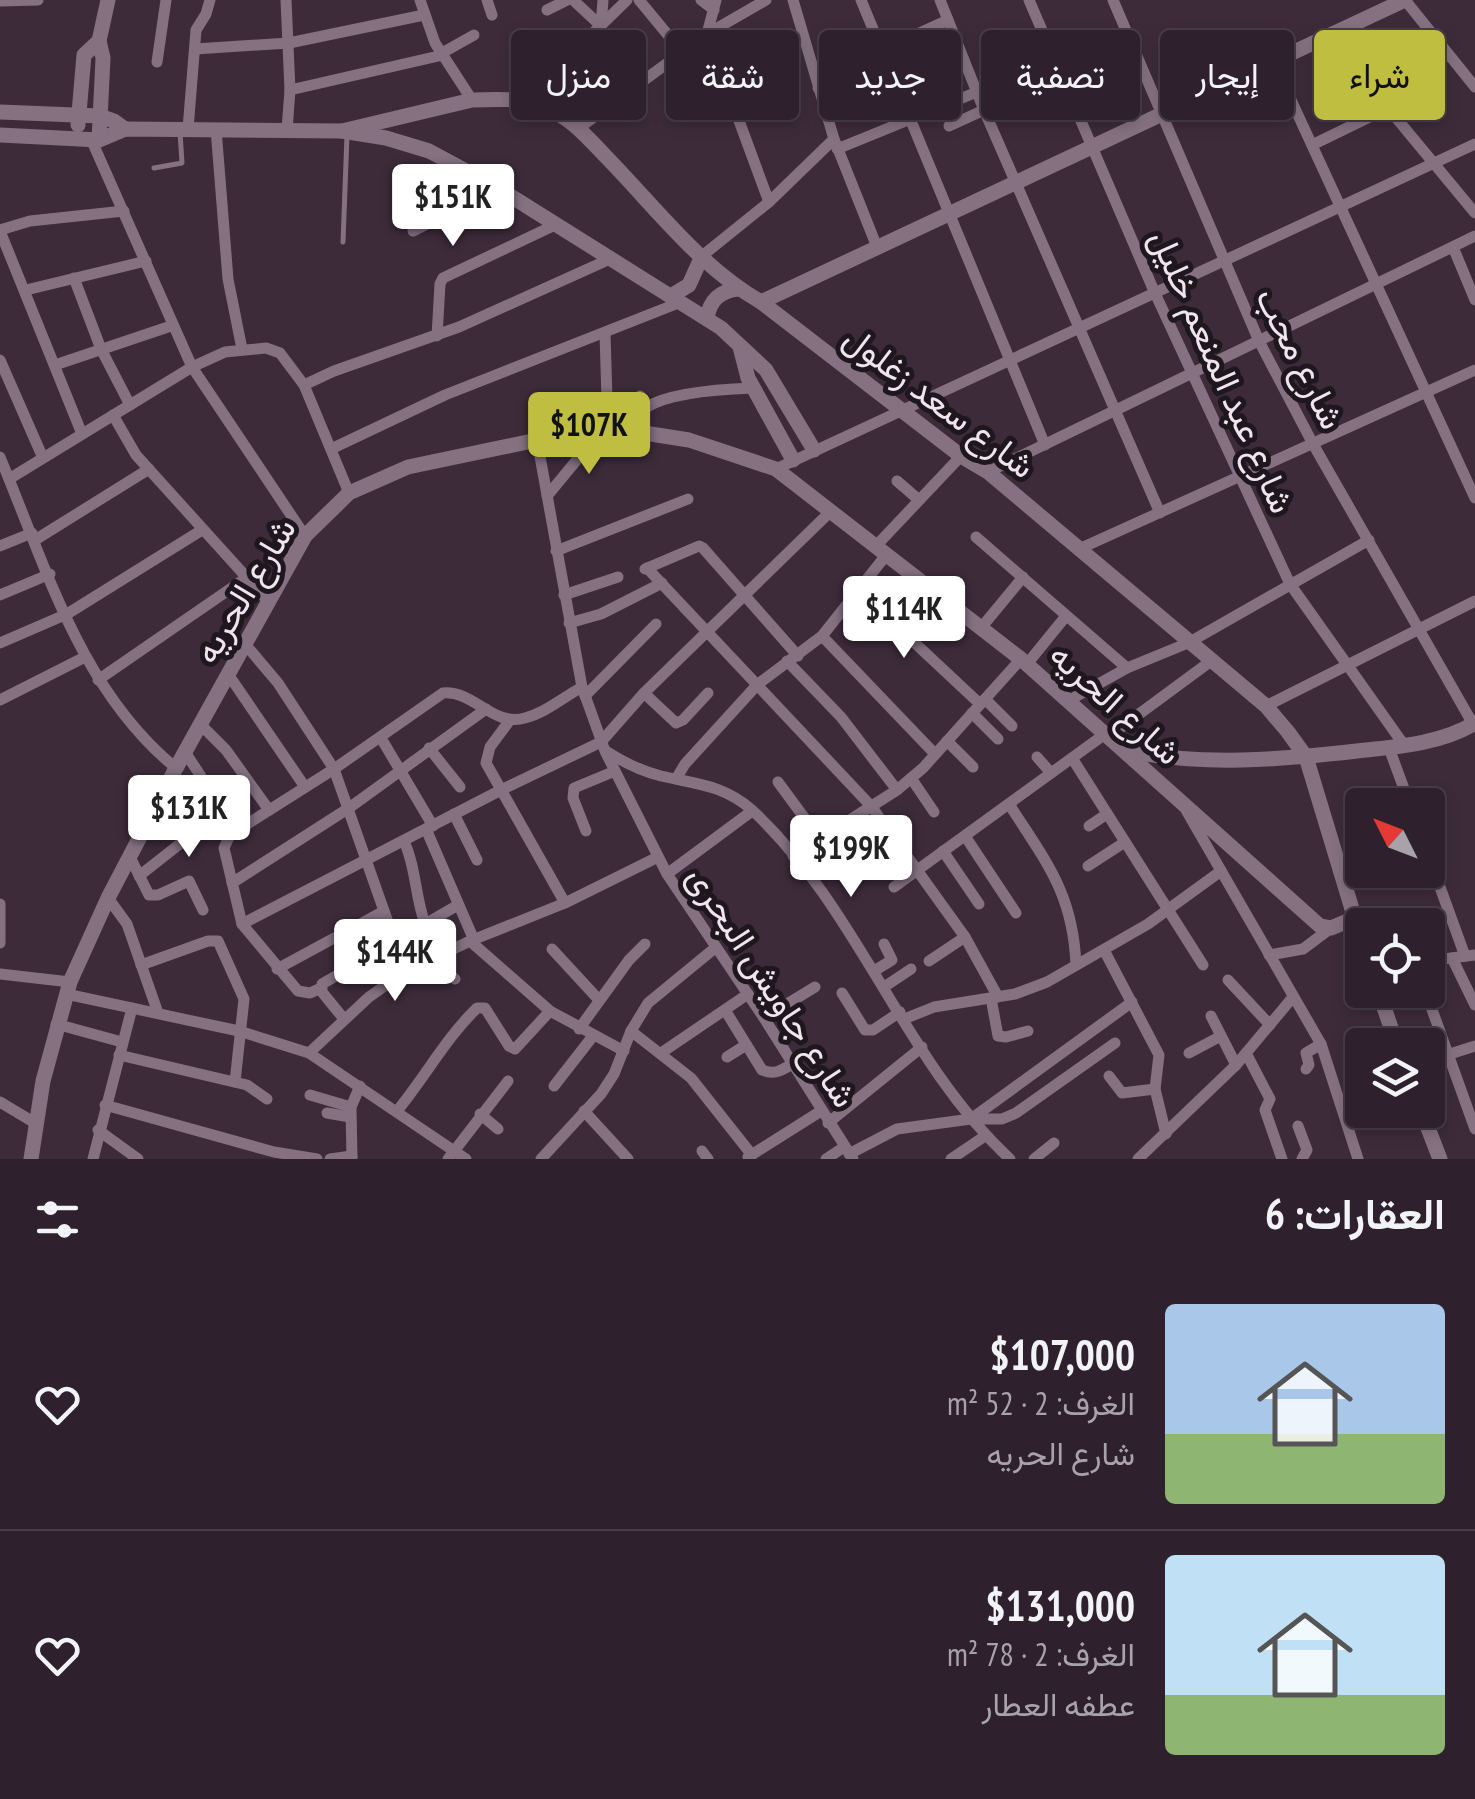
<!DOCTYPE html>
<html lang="ar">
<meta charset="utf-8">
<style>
:root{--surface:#2e202c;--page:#362834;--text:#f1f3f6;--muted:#a7a3a9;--line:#493e48;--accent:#bfbe41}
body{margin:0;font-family:"PT Sans Narrow",Vazirmatn,sans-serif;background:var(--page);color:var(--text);direction:rtl;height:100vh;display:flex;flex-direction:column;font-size:38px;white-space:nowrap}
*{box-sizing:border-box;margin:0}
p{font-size:32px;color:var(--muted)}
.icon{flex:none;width:55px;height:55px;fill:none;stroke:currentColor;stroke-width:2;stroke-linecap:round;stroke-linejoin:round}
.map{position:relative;height:1159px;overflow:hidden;direction:ltr}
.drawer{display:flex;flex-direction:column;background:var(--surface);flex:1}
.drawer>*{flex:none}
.hud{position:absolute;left:30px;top:30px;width:1415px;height:90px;direction:rtl;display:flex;gap:20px}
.needle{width:65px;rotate:312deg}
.tools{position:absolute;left:1345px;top:788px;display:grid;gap:20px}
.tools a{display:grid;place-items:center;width:100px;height:100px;border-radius:10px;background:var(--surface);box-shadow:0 5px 15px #0003,0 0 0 2px var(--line);font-size:50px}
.price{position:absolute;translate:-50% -85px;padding:0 22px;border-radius:10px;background:#fff;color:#222;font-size:32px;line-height:65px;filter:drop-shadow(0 2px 5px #0008)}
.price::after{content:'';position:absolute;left:50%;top:60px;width:30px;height:22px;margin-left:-15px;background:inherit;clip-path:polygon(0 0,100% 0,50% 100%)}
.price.active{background:var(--accent);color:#111}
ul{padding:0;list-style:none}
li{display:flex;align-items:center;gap:30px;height:250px;padding:0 30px}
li+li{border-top:2px solid var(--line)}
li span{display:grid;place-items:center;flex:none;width:280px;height:200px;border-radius:10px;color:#555}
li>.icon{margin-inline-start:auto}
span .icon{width:120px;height:120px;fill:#fffc;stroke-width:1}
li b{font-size:42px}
h2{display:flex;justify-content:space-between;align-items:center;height:120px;padding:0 30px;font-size:42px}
.chip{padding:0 35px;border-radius:10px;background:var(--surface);box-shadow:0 5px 15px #0003,0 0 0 2px var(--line);font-size:35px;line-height:90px}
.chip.active{background:var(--accent);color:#111}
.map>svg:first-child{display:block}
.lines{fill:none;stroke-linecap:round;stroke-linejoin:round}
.lane{stroke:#857182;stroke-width:5}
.street{stroke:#857182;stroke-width:11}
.secondary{stroke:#857182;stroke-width:15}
.labels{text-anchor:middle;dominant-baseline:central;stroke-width:10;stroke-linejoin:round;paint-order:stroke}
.street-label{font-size:35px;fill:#f0e4ee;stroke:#1f171e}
</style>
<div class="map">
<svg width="1475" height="1159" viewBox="0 0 1475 1159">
<rect width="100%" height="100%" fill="#3d2b3a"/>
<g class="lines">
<!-- lane -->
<g class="lane">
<path d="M1122 98 1134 122"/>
<path d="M154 168 182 163 180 132"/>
<path d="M343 242 347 135"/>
</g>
<!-- street -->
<g class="street">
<path d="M286 0 290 90 287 130"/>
<path d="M420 0 435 43 472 100"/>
<path d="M487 0 492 15"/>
<path d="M573 0 601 26"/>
<path d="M639 0 682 52"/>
<path d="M701 0 714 10"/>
<path d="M766 0 707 34 769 202"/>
<path d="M793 0 834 139 877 247"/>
<path d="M861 0 1045 445"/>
<path d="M940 0 984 110 1160 513"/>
<path d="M1029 0 1154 291 1290 584 1404 745"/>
<path d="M1113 0 1259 341 1313 444 1473 724"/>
<path d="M1405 0 1475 87"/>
<path d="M0 1 38 0"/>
<path d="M547 10 567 0"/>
<path d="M601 26 603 0"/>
<path d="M1332 32 1388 108 1475 213"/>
<path d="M195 49 289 43 424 15"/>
<path d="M880 51 948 20"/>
<path d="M442 53 474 35"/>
<path d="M1273 61 1475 498"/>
<path d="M157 62 166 0"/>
<path d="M818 88 886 65"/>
<path d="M290 90 443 55"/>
<path d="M523 101 627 0"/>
<path d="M949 126 984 110"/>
<path d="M579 128 707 34 716 0"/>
<path d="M188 129 196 30 206 14 210 0"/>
<path d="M216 129 228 279 242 349"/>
<path d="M91 139 192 367 305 536"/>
<path d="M1312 145 1388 108"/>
<path d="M837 149 977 92"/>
<path d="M0 230 30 221 124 211"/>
<path d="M0 231 82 434"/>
<path d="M413 231 498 188"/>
<path d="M1453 247 1475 300"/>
<path d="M702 256 769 202 834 139"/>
<path d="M74 278 101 349 130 405"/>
<path d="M26 290 146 261"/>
<path d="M437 336 440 284 443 278 555 225"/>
<path d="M0 360 43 458"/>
<path d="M55 365 171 326"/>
<path d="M304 385 334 371 459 327 610 259"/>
<path d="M113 415 136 455 268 601"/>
<path d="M637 417 640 396"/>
<path d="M625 432C632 424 638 413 647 407 671 392 725 389 753 388"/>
<path d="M537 440 582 687 605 751 667 874 764 1018 853 1159"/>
<path d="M331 449 445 395 681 302"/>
<path d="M0 457C46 567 81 691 176 768"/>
<path d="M776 469 1475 144"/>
<path d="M988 472 1475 236"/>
<path d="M9 479 192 367 225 352 266 348 280 353 304 385 349 493"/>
<path d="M897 481 919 500"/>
<path d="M547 496 600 432 607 400 605 333"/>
<path d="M976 537 1127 668"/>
<path d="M35 540 149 469"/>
<path d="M0 546 32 533"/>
<path d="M876 546 961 456"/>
<path d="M1079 549 1475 370"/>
<path d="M556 551 688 499"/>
<path d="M647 568 871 806 965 937 998 997"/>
<path d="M645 569 699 546 703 548 798 656"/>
<path d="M856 588 980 704"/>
<path d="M0 595 50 574"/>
<path d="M564 595 618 577"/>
<path d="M569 623 601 614 662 583"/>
<path d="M981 628 1023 577"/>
<path d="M822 636 935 754"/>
<path d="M0 643 67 614 202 530"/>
<path d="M245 644 278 683 334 769 395 942"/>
<path d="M787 661 841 717 897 790"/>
<path d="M1027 664 1066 616"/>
<path d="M228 674 305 787"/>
<path d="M98 680 246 578"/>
<path d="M644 693 676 723 683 720 708 693"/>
<path d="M585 696 656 624"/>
<path d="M985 699 1012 726"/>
<path d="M0 700 85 657"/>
<path d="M1068 701 1127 668 1188 643 1369 540"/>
<path d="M1266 706 1475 601"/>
<path d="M972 713 998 739"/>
<path d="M510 720 490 747 486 763 565 903"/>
<path d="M200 724 226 750 269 810"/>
<path d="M1108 737 1211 661"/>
<path d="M381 738 433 826"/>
<path d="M947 741 973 767"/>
<path d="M429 748 460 787"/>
<path d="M1389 748 1410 805"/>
<path d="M606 751C623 762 641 771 661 776 696 784 724 785 752 810 859 909 904 1061 1010 1159"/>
<path d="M185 752 236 830"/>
<path d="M1037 757 1051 773"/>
<path d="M1072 758 1203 965"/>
<path d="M911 778 934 812"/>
<path d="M676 779 685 764 757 685 822 636 887 554"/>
<path d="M778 782 820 839"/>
<path d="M1009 804C1046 862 1073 893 1076 965"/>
<path d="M1186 810 1321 1044 1358 1159"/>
<path d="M454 814 477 860"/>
<path d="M1089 826 1107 814"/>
<path d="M426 829 474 940"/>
<path d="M586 831 573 798 574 788 615 771"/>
<path d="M965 836 1016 913"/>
<path d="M404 841C416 867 415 896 425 924"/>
<path d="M861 850 889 831"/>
<path d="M943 851 979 904"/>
<path d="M1428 854 1465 956"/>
<path d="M793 856 897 790 923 768 1021 659"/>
<path d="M130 857 149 895H158L189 881 203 910"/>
<path d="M1088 866 1125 842"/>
<path d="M667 874 752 811"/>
<path d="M139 876 181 843"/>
<path d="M232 883 349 808 486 709"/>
<path d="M894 887 1105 734"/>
<path d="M108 898 127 924 158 1013"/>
<path d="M0 904V943"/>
<path d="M242 924 501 790 601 742 644 693 831 511"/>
<path d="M470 941 550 1011 624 1051"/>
<path d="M552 949 599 1000"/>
<path d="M1104 950 1159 1055 1155 1089 1166 1134"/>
<path d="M1269 955 1303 949 1331 928"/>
<path d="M430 958 455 979"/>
<path d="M1452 958 1475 1005"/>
<path d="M929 961 965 937"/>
<path d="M1428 961 1475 955"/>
<path d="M141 965 208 941H218L244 999 235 1082"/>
<path d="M277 969 384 911"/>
<path d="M874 971 892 960 884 944"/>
<path d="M0 974 70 982"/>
<path d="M1228 980 1270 1025"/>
<path d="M884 987 911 969"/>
<path d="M321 988 310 993 298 991 242 924 224 848 230 835 334 769 443 693C474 690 492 727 525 718 545 713 564 697 582 687"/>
<path d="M1425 990 1475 1129"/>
<path d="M842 993 865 1030H873L900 1012"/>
<path d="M66 994 239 1031 309 1053 466 1159"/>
<path d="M991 998 998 1036 1006 1037 1028 1031"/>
<path d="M725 1010 762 1070C774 1075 781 1071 792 1064"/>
<path d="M1211 1016 1236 1065"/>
<path d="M764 1018 815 987"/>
<path d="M344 1019 322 992V984L458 905"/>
<path d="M904 1019 934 1007 1015 994 1047 982 1148 924 1221 871"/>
<path d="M56 1024 122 1042"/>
<path d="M579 1029 629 960 645 944"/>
<path d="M631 1031 691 1078 752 1155"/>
<path d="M309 1053 369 997 403 973 470 941 565 903 658 857"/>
<path d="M661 1053 748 994"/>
<path d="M1189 1053 1221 1036"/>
<path d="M1246 1053 1270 1099 1265 1110 1282 1159"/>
<path d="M119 1055 247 1085 267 1099"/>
<path d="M727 1057 746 1045"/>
<path d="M1428 1061 1475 1046"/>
<path d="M1306 1069 1309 1065 1306 1053 1321 1044"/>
<path d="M1109 1076 1122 1093 1155 1089"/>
<path d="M554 1086 593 1036"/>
<path d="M310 1095 351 1107"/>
<path d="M0 1102 35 1123"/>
<path d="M105 1105 274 1152 317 1159"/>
<path d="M397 1111C425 1077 446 1038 477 1008H485L509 1046 515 1049 550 1011"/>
<path d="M584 1111 628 1159"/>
<path d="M327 1113 350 1117"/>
<path d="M480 1114 498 1129"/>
<path d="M971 1119H1002L1016 1113 1115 1043"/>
<path d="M828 1123 922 1047"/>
<path d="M1298 1126 1307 1150 1302 1159"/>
<path d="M98 1130 138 1159"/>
<path d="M702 1151 708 1159"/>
<path d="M849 1154 897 1129 971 1119 1132 1002"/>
<path d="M748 1157 821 1111"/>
<path d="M93 1159 132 1008"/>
<path d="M330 1159 352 1156"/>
<path d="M352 1159 351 1107 360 1086"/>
<path d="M448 1159 508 1081"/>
<path d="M541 1159 601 1094 614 1074 631 1031 648 1003 715 948"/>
<path d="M826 1159 844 1147"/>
<path d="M951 1159 985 1136"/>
<path d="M1034 1159 1054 1143"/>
<path d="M1138 1159 1236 1065 1293 997"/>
</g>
<!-- secondary -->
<g class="secondary">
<path d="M0 112 100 116 114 121 125 129"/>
<path d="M78 125 84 55 99 41"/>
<path d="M342 131 472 100C495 99 519 98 541 106 572 116 591 142 613 164 659 212 703 269 761 302L961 456 988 472 1266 706 1288 732 1306 757 1362 942"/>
<path d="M0 135 99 140 125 129 342 131 386 138 429 151 498 188 721 328 766 370 814 450"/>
<path d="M99 140 103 58 99 41 108 0"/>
<path d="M671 296 689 285 702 256"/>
<path d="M761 302 1405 0"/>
<path d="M707 318C710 300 720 291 738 289"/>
<path d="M740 347 748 378 793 460"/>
<path d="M1127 751C1206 766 1278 760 1357 751 1396 747 1441 744 1475 723"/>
<path d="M1378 990 1397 1045"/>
<path d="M1421 1110 1440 1159"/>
<path d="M31 1159 43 1081 70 982 108 898 176 768 305 536 349 493 408 467 537 440 586 433 638 432 689 440 776 469 1021 659 1320 926 1331 928 1355 918"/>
</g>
</g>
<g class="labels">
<!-- street labels -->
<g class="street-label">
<text transform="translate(1301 358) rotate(63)">شارع محب</text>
<text transform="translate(1223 371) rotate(66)">شارع عبد المنعم خليل</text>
<text transform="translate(940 401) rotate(37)">شارع سعد زغلول</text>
<text transform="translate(244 590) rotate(-59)">شارع الحريه</text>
<text transform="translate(1116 703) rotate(42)">شارع الحريه</text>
<text transform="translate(773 986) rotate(57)">شارع جاويش البحرى</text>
</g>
</g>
</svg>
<div class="tools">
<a><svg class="needle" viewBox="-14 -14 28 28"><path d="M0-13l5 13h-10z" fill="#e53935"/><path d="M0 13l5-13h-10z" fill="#a7a3a9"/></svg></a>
<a><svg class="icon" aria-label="locate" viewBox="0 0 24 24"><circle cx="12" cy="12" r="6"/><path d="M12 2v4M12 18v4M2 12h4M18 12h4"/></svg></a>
<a><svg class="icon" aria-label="layers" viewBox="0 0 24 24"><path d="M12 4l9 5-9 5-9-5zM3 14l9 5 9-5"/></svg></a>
</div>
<b class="price" style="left:453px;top:249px">$151K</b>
<b class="price active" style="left:589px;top:477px">$107K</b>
<b class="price" style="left:904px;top:661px">$114K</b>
<b class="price" style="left:189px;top:860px">$131K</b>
<b class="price" style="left:851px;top:900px">$199K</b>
<b class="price" style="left:395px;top:1004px">$144K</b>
<div class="hud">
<a class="chip active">شراء</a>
<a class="chip">إيجار</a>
<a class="chip">تصفية</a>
<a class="chip">جديد</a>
<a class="chip">شقة</a>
<a class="chip">منزل</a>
</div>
</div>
<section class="drawer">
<h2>العقارات: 6<svg class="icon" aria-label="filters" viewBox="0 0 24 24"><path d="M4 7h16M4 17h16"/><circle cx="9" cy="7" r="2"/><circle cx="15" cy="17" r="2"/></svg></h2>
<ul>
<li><span style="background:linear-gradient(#a9c7e8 65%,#8fb573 0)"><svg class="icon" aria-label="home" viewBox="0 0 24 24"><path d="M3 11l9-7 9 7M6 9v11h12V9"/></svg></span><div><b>$107,000</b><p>الغرف: 2 · 52 m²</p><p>شارع الحريه</p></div><svg class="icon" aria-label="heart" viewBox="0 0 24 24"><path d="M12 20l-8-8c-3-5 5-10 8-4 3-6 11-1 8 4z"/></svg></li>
<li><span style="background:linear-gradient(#bfe0f5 70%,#8fb573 0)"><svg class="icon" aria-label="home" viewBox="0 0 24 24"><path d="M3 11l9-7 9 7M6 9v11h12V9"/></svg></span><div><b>$131,000</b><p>الغرف: 2 · 78 m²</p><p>عطفه العطار</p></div><svg class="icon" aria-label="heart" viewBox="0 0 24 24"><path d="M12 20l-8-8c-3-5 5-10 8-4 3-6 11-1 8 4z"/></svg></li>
</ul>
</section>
